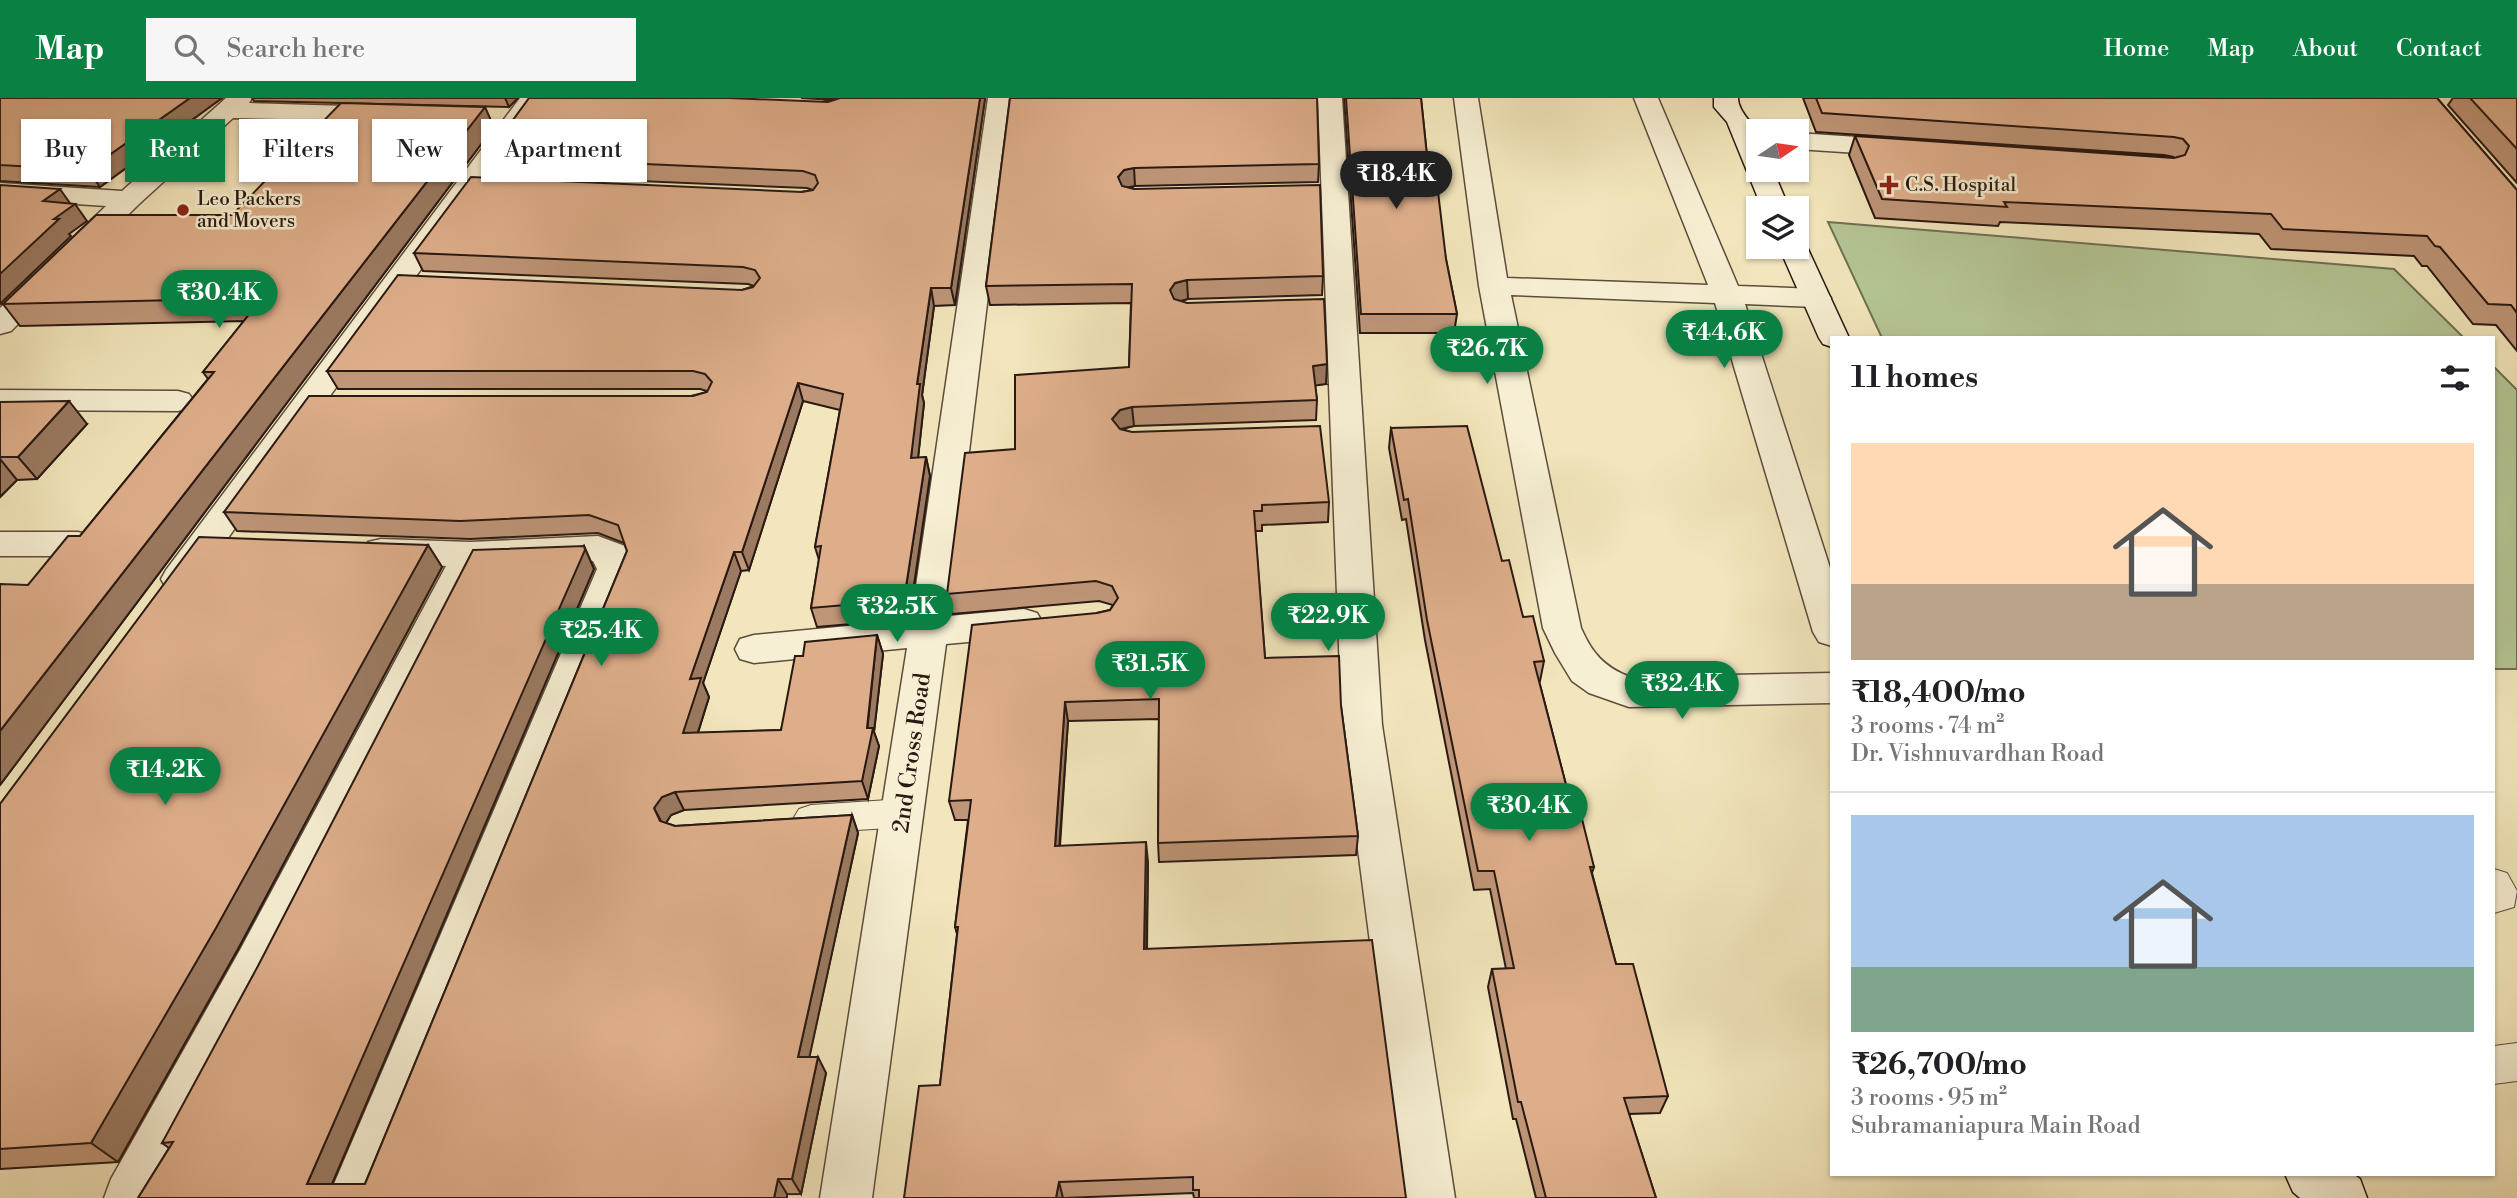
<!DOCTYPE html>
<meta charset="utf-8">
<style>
:root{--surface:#fff;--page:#f6f6f6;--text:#202124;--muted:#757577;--line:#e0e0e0;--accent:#0b8043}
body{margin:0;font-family:"Libre Bodoni",serif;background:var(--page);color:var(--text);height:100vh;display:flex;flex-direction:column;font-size:26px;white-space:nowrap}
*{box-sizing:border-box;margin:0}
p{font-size:23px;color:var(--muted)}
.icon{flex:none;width:38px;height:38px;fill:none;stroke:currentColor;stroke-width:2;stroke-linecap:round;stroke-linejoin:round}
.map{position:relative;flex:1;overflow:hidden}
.panel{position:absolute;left:1830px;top:238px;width:665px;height:840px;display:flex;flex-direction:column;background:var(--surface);border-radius:0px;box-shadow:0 2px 5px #0004}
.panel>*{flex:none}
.guide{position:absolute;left:21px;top:21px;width:665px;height:63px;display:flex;gap:14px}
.needle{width:46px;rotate:77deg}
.fabs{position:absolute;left:1746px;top:21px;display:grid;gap:14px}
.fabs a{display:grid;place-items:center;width:63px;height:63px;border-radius:0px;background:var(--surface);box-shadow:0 2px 5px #0004;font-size:35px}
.price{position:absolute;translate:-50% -60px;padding:0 16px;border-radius:24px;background:var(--accent);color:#fff;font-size:23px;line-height:46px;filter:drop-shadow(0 2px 4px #0008)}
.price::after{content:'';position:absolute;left:50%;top:42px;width:21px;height:16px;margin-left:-10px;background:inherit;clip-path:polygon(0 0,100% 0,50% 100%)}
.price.active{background:#222;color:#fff}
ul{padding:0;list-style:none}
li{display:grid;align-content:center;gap:14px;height:371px;padding:0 21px}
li+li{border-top:2px solid var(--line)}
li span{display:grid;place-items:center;height:217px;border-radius:0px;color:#555}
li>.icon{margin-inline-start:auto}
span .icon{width:126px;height:126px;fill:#fffc;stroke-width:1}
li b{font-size:30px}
h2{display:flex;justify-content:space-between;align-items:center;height:84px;padding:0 21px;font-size:30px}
.pill{padding:0 24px;border-radius:0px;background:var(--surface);box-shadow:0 2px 5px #0004;font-size:24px;line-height:63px}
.pill.active{background:var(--accent);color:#fff}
header{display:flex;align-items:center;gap:42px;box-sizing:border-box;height:98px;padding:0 35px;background:var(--accent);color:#fff}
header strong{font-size:33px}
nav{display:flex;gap:38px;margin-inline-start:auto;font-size:24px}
.search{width:490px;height:63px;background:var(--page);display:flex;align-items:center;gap:18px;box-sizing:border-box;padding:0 24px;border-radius:0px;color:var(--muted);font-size:26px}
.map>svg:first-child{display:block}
.green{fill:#b5c695;stroke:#6f7054;stroke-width:2}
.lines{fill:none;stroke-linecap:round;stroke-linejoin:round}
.lane-casing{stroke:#5c4c3c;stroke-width:2}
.street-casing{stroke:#5c4c3c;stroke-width:3}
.secondary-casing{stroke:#291912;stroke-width:3}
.lane{fill:#f7efd3;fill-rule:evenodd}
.street{fill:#f7efd3;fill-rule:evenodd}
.secondary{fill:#f7efd3;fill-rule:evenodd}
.wall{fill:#bf9678;stroke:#291912;stroke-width:2}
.shaded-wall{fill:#9b7a61;stroke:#291912;stroke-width:2}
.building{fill:#deae8b;stroke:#291912;stroke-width:2}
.poi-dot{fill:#8f2418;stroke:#f7efd3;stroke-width:2.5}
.labels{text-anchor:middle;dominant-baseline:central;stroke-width:5;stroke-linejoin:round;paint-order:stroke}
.far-poi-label{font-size:19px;fill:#291912;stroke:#f7efd3;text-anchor:start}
.street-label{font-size:23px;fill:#291912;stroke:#f7efd3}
</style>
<header>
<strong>Map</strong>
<div class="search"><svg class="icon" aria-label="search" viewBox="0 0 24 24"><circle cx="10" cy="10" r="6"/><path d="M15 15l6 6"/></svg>Search here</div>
<nav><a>Home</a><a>Map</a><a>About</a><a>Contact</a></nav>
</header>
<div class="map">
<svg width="2517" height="1100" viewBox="0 0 2517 1100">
<rect width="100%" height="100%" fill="#f3e6bc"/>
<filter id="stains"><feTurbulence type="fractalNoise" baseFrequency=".00286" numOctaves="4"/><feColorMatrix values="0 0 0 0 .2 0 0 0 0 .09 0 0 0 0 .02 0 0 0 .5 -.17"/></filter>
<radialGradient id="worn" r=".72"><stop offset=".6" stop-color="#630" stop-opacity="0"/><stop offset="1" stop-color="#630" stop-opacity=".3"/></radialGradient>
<!-- green -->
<g class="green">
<path d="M1828 124 2394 171 2464 240H1882Z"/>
<path d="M2494 269 2517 292V571H2494Z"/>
</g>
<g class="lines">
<defs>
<g id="lane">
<path d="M904 701 916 705 921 715 916 725 904 729 811 735 799 731 793 721 799 711 811 707Z"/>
<path d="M2494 771 2507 775 2517 793 2514 809 2494 815Z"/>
<path d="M2517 945V983L2494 986V948Z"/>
</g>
<g id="street">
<path d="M226 0H252L249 5 382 9 391 11 394 16 391 21 382 23 233 20 138 107 11 233 0 236V210L106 108 0 101V85L122 93Z"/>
<path d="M520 0H544L192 490 179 494 166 490 161 481 166 472Z"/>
<path d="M988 0H1012L949 518 1024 511 1037 515 1043 525 1037 535 1024 539 946 546 872 1100H820L907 550 754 565 740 561 735 551 740 541 754 537 911 522Z"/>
<path d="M1318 0H1342L1382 627 1455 1100H1403L1342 627Z"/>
<path d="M1454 0H1478L1507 180 1708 187 1634 0H1658L1738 188 1816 191 1826 194 1831 200 1826 206 1816 209 1745 206 1832 476V548L1819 544 1813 534 1715 205 1511 197 1581 530C1592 555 1604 569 1630 579L1832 575V605L1629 609 1589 595 1572 583 1555 555 1543 530 1479 188Z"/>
<path d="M1797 35 1903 42 1912 45 1916 50 1912 55 1903 58 1797 51Z"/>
<path d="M0 292 178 293 189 296 194 303 189 310 178 313 0 312Z"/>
<path d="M0 434H78L91 437 96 446 91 455 78 458H0Z"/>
<path d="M598 438 625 448 633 471 380 1100H328L597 471 593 463 482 468 274 882 158 1100H104L111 1081 240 852 446 468 381 465 368 462 363 453 368 444 381 441 470 444Z"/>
</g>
<g id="secondary">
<path d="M1714 0H1738C1738 15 1756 26 1759 42 1760 51 1759 62 1759 72H1773L1789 110H1762L1727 24 1714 9Z"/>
<path d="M1797 142 1803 143 1807 149 1849 240H1832V249L1823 246 1819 240 1779 149H1797Z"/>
<path d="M2285 1076H2353L2360 1081 2367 1100H2300L2293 1094Z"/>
</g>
</defs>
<!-- lane casing -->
<use href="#lane" class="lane-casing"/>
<!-- street casing -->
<use href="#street" class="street-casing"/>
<!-- secondary casing -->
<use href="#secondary" class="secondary-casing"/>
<!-- lane -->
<use href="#lane" class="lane"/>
<!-- street -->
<use href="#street" class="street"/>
<!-- secondary -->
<use href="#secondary" class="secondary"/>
</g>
<!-- wall -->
<g class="wall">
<path d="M0 0H222L100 89 0 83Z"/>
<path d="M252 0H518L509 9 254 3Z"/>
<path d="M801 0H985L955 207 934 208 922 297 924 305 918 360 926 359 930 378 909 521 817 529 811 510 819 462 815 449 840 312 803 303 749 472 741 473 703 585 709 599 698 635 781 632 803 558 877 537 883 556 874 634 879 648 868 701 684 712 671 717 666 725 675 728 852 717 858 735 809 959 826 975 801 1096 138 1100 169 1050 162 1045 584 448 594 471 332 1086H365L627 453 624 445 598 435 470 441 237 433 224 414 707 294V293L700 291H338L327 273 742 192 754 188 748 186 423 173 414 155 813 92 807 90 493 77 486 59 834 2Z"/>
<path d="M1010 0 1319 66 1318 84 1135 88 1129 90 1323 178 1322 197 1188 201 1181 203 1326 286 1315 287 1317 302 1316 322 1134 328 1122 331 1329 404 1328 424 1262 427V433H1255L1265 560 1341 608 1358 738 1356 757 1159 764 1158 745 1159 621 1068 623 1060 748 1148 764 1147 851 1406 1100H1194L1193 1095 1064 1100H904L940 987 957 836 955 829 968 722H955L949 703 1097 515 1110 512 1113 507 1099 503 952 516 947 496 1015 351 1129 269 1131 205 990 207 986 188Z"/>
<path d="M1344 0H1421L1429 77 1457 216 1454 235H1360Z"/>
<path d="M1803 0H2437L2517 92V253L2496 227 2473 226 2427 168H2422L2414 158 2271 151 2259 136 2000 124 1998 128 1875 120 1849 57 1855 38 2174 59 2164 57 1816 34Z"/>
<path d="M2453 0H2517V85L2448 7Z"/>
<path d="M494 29 0 687 28 487 80 438 208 281 203 274 244 223 20 228 3 206 232 117Z"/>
<path d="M0 304 87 326 37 381 17 382 0 399Z"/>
<path d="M1391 330 1502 463 1523 519 1544 563 1540 583H1539L1571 706 1594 769 1592 775 1616 866 1668 998 1660 1015 1629 1016 1656 1100H1536L1516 1021H1513L1488 889 1492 871H1506L1490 791 1474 792 1425 542 1406 421 1402 422 1389 350Z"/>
<path d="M428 447 442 469 238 851 118 1064 0 1071V706Z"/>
</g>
<!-- shaded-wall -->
<g class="shaded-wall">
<path d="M190 0H222L100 89 88 72Z"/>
<path d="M505 0H518L509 9Z"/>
<path d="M980 0H985V1L955 207 951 190Z"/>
<path d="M485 9 494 29 0 687V633Z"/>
<path d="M1134 70 1135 88 1125 90 1120 98 1118 79 1124 72Z"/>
<path d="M60 91 72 108 75 106 87 123 69 136 71 138 0 206V176L43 103Z"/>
<path d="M1187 182 1188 201 1176 204 1171 212 1170 192 1175 185Z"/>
<path d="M931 190 934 208 922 297 924 305 916 379 911 360 917 286Z"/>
<path d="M1327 266 1326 286 1312 288 1313 268Z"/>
<path d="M798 285 803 303 749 472 742 454Z"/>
<path d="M69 303 87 326 37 381 18 359Z"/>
<path d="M1132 309 1134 328 1121 331 1114 341 1112 321 1120 312Z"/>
<path d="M926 359 930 378 909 521 904 502Z"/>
<path d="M0 361 17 382 0 399Z"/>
<path d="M428 447 442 469 238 851 118 1064 91 1045Z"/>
<path d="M584 448 594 471 326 1100 307 1086Z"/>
<path d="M734 454 741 473 703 585 709 599 692 653 683 635 690 581Z"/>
<path d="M877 537 883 556 874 634 879 648 868 701 862 683Z"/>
<path d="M1065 604 1068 623 1058 767 1055 748Z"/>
<path d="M675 694 684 712 671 717 664 728 670 740 654 710 662 699Z"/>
<path d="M852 717 858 735 806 975 798 959Z"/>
<path d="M1146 744 1148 764 1146 869 1144 851Z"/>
<path d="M818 959 826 975 801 1096 792 1081Z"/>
<path d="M778 1081 787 1096V1100H774Z"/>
<path d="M1059 1084 1063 1100H1056Z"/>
</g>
<!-- building -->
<g class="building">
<path d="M0 0H190L88 72 0 67Z"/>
<path d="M529 0H729L828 4 840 0H980L951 190H931L917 286H920L911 360 926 359 904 502 811 510 821 448 815 449 843 296 798 285 742 454H734L690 581 701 580 683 635 781 632 795 558H803L805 544 877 537 867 630H873L862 683 675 694 662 699 654 710 660 723 675 728 852 717 798 959H818L792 1081H778L774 1100H138L173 1044 162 1045 259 866 473 452 584 448 585 452 307 1086H365L627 453 618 427 589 417 460 423 224 414 309 298H693L707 294 712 284 705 276 693 273H327L398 177 742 192 753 189 760 180 755 172 743 169 414 155 471 79 802 94 813 92 818 85 815 77 803 73 486 59Z"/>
<path d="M1010 0H1317L1319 66 1134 70 1124 72 1118 79 1122 88 1134 91 1320 87 1323 178 1187 182 1175 185 1170 192 1174 201 1187 205 1324 201 1327 266 1313 268 1317 302 1132 309 1120 312 1112 321 1120 331 1132 334 1320 328 1329 404 1262 407V413H1254L1265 560 1339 558 1341 608 1358 738 1158 745 1159 601 1065 604 1055 748 1146 744 1144 851 1372 842 1406 1100H1199V1092H1193V1079L1059 1084 1056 1100H904L919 988 940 987 958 829H955L971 702 949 703 972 527 1097 515 1110 512 1118 500 1112 488 1096 483 947 496 965 355 1015 351V277L1129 269 1132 186 986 188Z"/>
<path d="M1346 0H1421L1429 77H1436L1446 161 1457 216H1361Z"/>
<path d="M1816 0H2437L2517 92V215L2511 207 2488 206 2440 149 2435 148 2427 138 2283 131 2271 116 2004 104 2007 109 1882 101 1855 38 2174 60 2185 57 2189 48 2183 41 2174 39 1822 15Z"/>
<path d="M2470 0H2517V51Z"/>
<path d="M341 5 485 9 0 633V486L28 487 68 438H80L214 274H203L262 200 3 206 96 117H232Z"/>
<path d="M0 87 60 91 43 103 75 106 54 121H59L0 176Z"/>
<path d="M69 303 18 359H0V304Z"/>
<path d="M1467 328 1502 463 1509 462 1523 519 1533 518 1544 563 1534 564 1571 706 1578 705 1594 769H1590L1616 866H1633L1668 998 1624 1000 1656 1100H1546L1521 1004H1518L1492 871 1514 870 1494 773H1478L1427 522 1408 401 1404 402 1391 330Z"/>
<path d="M199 439 428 447 216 830 91 1045 0 1051V706Z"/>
</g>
<!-- markers -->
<g class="poi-dot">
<path d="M1885.5 76.5h7v7h7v7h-7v7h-7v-7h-7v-7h7z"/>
<circle cx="183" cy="112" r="7"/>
</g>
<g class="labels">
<!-- far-poi labels -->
<g class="far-poi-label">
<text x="1905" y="87">C.S. Hospital</text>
<text x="197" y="101">Leo Packers<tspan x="197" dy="22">and Movers</tspan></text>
</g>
<!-- street labels -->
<g class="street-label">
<text transform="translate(912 655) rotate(-82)">2nd Cross Road</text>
</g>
</g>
<rect width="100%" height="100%" filter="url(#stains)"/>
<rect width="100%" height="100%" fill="url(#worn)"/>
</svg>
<div class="fabs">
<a><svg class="needle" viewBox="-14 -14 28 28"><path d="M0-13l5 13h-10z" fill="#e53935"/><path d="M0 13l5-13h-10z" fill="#757577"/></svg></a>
<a><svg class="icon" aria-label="layers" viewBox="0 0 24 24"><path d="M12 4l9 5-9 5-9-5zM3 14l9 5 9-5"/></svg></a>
</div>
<b class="price active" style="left:1396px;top:113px">₹18.4K</b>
<b class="price" style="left:219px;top:232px">₹30.4K</b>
<b class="price" style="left:1724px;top:272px">₹44.6K</b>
<b class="price" style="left:1487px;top:288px">₹26.7K</b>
<b class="price" style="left:897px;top:546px">₹32.5K</b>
<b class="price" style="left:1328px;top:555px">₹22.9K</b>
<b class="price" style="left:601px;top:570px">₹25.4K</b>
<b class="price" style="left:1150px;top:603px">₹31.5K</b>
<b class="price" style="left:1682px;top:623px">₹32.4K</b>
<b class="price" style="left:165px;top:709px">₹14.2K</b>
<b class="price" style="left:1529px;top:745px">₹30.4K</b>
<div class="guide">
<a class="pill">Buy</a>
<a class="pill active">Rent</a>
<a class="pill">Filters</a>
<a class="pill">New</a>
<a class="pill">Apartment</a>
</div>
<section class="panel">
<h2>11 homes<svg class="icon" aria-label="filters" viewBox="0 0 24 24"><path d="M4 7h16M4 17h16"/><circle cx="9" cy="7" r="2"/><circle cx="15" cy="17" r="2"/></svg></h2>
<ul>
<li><span style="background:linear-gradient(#ffd9b3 65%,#b9a48a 0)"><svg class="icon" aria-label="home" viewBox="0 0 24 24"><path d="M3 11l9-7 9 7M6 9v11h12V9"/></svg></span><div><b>₹18,400/mo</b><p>3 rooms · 74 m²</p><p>Dr. Vishnuvardhan Road</p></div></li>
<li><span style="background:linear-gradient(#a9c7e8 70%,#7fa58c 0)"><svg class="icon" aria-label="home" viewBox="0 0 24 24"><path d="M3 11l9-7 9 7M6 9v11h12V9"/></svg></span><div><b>₹26,700/mo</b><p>3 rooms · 95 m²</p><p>Subramaniapura Main Road</p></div></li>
</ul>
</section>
</div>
